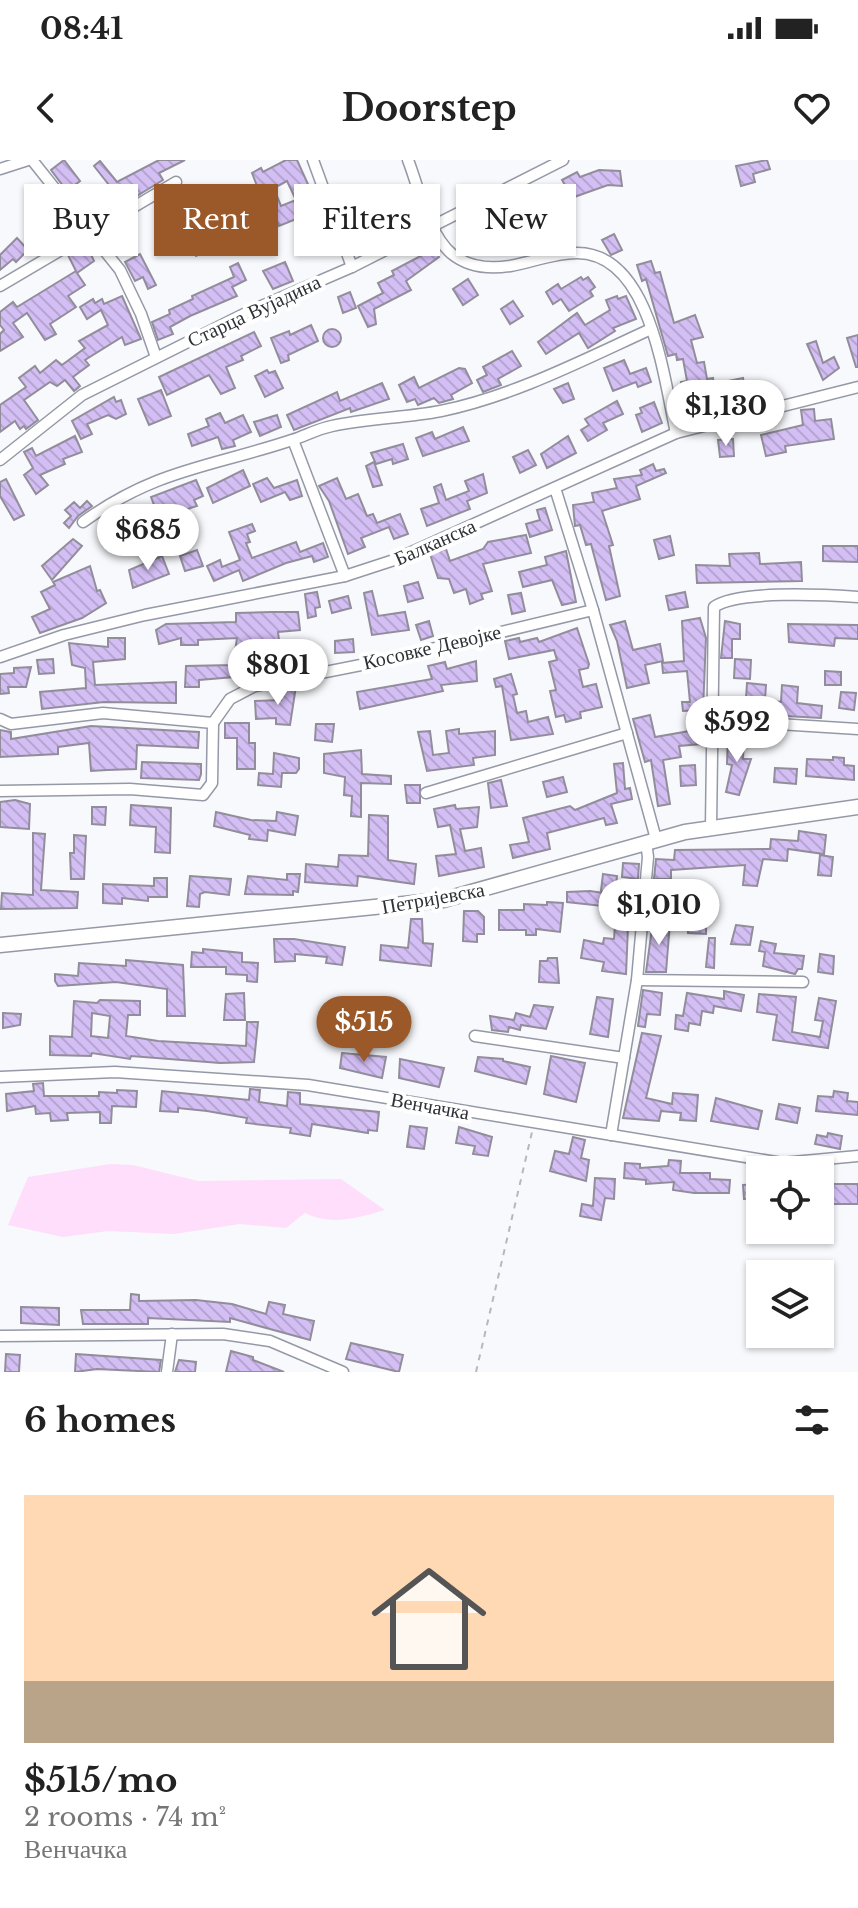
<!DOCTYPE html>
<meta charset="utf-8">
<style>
:root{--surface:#fff;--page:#f2f2f2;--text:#222;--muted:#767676;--accent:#9b5828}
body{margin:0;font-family:"Libre Baskerville",serif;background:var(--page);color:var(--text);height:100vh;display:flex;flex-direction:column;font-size:30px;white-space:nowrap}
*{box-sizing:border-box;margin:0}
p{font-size:26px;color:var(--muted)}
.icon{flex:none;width:44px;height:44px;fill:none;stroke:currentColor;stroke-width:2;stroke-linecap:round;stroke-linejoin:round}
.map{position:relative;height:1212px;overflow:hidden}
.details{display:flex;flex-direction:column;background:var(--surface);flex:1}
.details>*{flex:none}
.top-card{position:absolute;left:24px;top:24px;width:810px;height:72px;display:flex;gap:16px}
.buttons{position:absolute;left:746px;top:996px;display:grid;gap:16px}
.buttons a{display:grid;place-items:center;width:88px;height:88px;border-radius:0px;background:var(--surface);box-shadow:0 2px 6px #0004;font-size:40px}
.price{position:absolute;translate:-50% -68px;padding:0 18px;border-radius:28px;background:#fff;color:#222;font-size:26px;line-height:52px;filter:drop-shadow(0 2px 4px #0008)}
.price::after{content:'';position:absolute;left:50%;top:48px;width:24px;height:18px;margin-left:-12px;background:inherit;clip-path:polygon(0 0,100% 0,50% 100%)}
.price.selected{background:var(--accent);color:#fff}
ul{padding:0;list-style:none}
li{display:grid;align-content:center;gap:16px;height:424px;padding:0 24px}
li span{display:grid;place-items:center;height:248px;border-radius:0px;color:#555}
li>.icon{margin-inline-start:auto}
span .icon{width:144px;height:144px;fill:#fffc;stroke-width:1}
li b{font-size:34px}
h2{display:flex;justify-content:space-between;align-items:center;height:96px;padding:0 24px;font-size:34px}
.tag{padding:0 28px;border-radius:0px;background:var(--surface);box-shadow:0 2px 6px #0004;font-size:28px;line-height:72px}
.tag.selected{background:var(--accent);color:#fff}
.status{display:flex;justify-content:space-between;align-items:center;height:56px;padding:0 40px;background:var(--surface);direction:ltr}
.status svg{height:22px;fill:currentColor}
header{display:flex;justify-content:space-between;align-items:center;height:104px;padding:0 24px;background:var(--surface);font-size:36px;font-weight:700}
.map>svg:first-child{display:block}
.grass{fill:#fedefa}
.building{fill:url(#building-back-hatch);stroke:#928d9b;stroke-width:2;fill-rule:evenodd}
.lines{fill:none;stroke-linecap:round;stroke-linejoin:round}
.minor-casing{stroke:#9598a6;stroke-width:13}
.secondary-casing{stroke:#9598a6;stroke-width:17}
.path{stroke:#b7b8bc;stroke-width:2;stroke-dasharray:6 6;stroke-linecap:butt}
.minor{stroke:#fff;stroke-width:10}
.secondary{stroke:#fff;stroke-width:14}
.labels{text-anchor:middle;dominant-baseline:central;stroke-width:8;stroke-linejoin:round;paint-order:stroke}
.street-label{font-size:20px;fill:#2f3136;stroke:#fff}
</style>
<div class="status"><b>08:41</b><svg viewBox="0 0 49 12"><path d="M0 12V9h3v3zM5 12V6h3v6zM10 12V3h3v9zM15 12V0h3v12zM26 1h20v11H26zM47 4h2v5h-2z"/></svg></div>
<header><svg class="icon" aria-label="back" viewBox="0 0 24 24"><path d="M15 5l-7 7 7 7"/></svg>Doorstep<svg class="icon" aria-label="heart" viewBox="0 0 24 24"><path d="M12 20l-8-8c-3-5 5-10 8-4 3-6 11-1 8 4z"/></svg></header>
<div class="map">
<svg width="858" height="1212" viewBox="0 0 858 1212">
<defs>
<pattern id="building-back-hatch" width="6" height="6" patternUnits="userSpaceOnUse" patternTransform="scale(2)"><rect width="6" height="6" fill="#d4bff4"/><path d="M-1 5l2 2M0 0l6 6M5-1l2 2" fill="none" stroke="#b6a5d2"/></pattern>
</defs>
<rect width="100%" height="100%" fill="#f8f9fc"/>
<!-- grass -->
<path class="grass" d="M110 1004 133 1005 198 1021 341 1019 385 1050C358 1058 331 1066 305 1053L286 1068 240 1064 174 1074 108 1071 63 1077 8 1065 28 1017Z"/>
<!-- building -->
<g class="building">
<path d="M64 0 80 21 67 31 51 10Z"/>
<path d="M159 0H185L159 13 163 20 127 42 123 37 91 61 82 48 109 25 94 6 100 1 117 22Z"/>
<path d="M286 0H297L336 86 322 92 301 57 279 66 271 47 266 49 252 13 261 8 263 12ZM287 21 296 40 281 46 274 28Z"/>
<path d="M767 0 770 9 753 14 755 22 741 26 736 6Z"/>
<path d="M599 10 620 11 622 26 608 25 577 36 554 50 552 47 526 62 517 69 520 75 498 87 485 67 523 44 520 39 532 29 538 40 565 25 562 20 577 12 580 17Z"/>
<path d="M392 35 398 44 404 40 409 48 402 52 407 60 391 68 381 50 385 48 381 41Z"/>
<path d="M354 39 361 55 344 63 339 47Z"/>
<path d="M191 46 193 49 199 46 216 87 196 96 188 76 168 86 160 70 184 58 183 50Z"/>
<path d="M66 56 77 69 45 90 38 81Z"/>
<path d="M473 61 482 75 468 84 460 69Z"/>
<path d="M614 74 622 90 611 95 602 80Z"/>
<path d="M17 78 28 90 16 102 13 99 0 110V95Z"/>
<path d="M86 84 94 101 77 113 85 125 68 136 76 147 50 164 56 174 45 180 27 153 13 163 23 177 0 191V174L4 170 0 165V152L13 142 17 147 76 111 68 95Z"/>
<path d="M434 89 439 97 406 121 411 130 374 149 376 164 368 167 358 146 383 133 378 123 394 115 392 111Z"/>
<path d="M140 94 156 125 148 129 143 117 135 121 125 102Z"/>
<path d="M651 101 655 113 660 112 674 163 695 155 703 177 691 180 697 203 704 202 707 219 713 218 714 224 743 218 746 234 731 237 730 229 710 232 715 252 691 259 687 245 680 246 678 233 683 232 681 222 687 221 683 199 677 200 676 194 668 196 646 119 642 121 637 105Z"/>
<path d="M285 102 293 121 273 129 263 111Z"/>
<path d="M238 103 246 120 232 127 237 136 190 156 170 167 173 174 158 180 152 162 170 154 169 150 193 139 192 136 234 117 230 107Z"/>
<path d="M581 117 583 120 588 117 595 127 590 131 593 136 569 151 561 139 553 144 546 132 558 124 561 129Z"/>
<path d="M468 119 478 135 463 145 453 129Z"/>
<path d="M350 132 356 148 343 153 338 137Z"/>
<path d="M122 136 141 179 125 185 122 177 85 200 89 205 73 217 80 226 74 231 65 220 57 226 50 222 24 240 38 260 26 269 24 266 20 269 15 261 0 272V245L26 227 19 218 35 206 40 213 56 200 62 205 85 188 79 181 108 165 101 150 87 159 80 147 93 139 95 143 102 139 104 144Z"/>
<path d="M617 136 618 139 626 136 636 159 613 168 615 171 588 188 579 173 546 194 538 182 577 153 585 165 610 150 606 140Z"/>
<path d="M513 141 523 156 510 164 501 149Z"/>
<path d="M311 165 318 181 288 195 289 200 281 203 271 178 289 171 290 175Z"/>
<circle cx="332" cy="178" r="9"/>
<path d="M254 172 261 186 241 196 243 200 226 207 235 228 221 234 209 215 167 235 159 217Z"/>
<path d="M858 175V207H856L847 178Z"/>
<path d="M816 181 823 203 834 197 839 208 823 220 807 184Z"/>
<path d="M512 191 521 206 498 219 501 225 483 232 477 220 487 215 483 207Z"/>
<path d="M624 200 630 214 646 208 651 222 638 227 636 222 613 231 604 208Z"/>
<path d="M459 208 465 209 472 223 451 235 453 239 439 243 434 238 418 245 415 239 407 242 399 225 414 217 419 228Z"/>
<path d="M267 210 269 213 275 211 283 228 265 237 255 216Z"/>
<path d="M382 223 389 239 351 252 350 248 294 270 287 255 337 232 340 241Z"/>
<path d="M568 223 574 239 563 243 554 229Z"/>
<path d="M161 230 171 256 149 265 138 239Z"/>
<path d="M114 237 116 242 121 240 126 254 116 259 108 255 87 264 92 274 81 279 72 261Z"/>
<path d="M617 241 623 254 603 263 607 270 588 281 581 270 589 265 585 259Z"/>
<path d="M654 242 662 263 642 272 636 255 642 253 640 248Z"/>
<path d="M814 249 815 261 831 259 834 279 785 286 786 292 766 296 761 275 803 265 801 250Z"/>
<path d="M220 253 225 263 243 255 251 272 233 280 235 286 222 289 218 277 192 286 188 274 209 266 206 259Z"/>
<path d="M277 255 281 267 260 276 254 262Z"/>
<path d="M463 267 469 281 423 296 416 278 432 272 435 279Z"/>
<path d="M75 276 82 292 63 299 65 304 40 315 48 325 36 334 24 315 33 308 24 292 32 288 36 296Z"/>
<path d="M568 276 576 293 547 308 541 294Z"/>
<path d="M733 279 734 296 720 297 718 280Z"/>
<path d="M403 284 408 299 393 304 392 299 376 304 371 293Z"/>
<path d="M528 290 536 305 520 313 513 297Z"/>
<path d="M374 302 382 325 373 327 366 306Z"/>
<path d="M653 304 656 311 664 309 666 313 636 326 640 339 602 351 613 385 609 386 620 436 606 440 591 384 586 385 580 365 575 366 573 345 594 342 592 333 617 328 614 319 642 315 640 310Z"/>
<path d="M243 310 250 326 213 343 207 328Z"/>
<path d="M483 314 487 333 467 341 470 349 427 366 421 349 439 343 434 327 441 324 446 340 469 331 465 321Z"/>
<path d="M267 318 274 328 297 320 302 336 290 340 285 332 261 342 253 324Z"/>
<path d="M337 318 346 339 358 334 367 356 373 354 377 363 400 354 408 374 394 379 389 367 361 378 365 387 348 394 329 341 319 326Z"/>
<path d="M6 319 24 355 14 360 0 336V322Z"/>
<path d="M196 320 203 336 194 340 197 346 159 358 151 337Z"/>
<path d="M87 341 92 346 78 356 69 368 64 363 71 356 65 350 74 342 80 348Z"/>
<path d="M545 348 552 370 530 377 526 364 540 360 537 350Z"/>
<path d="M252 364 255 371 247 374 250 382 246 383 252 398 296 382 300 392 323 383 328 397 314 402 312 396 286 403 243 421 239 410 214 421 207 406 220 400 222 407 240 400 229 372Z"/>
<path d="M526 375 531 393 483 404 492 431 481 434 483 439 470 444 466 429 454 433 449 419 438 418 430 394 446 389 450 401 483 389 488 382Z"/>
<path d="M670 376 674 395 659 399 654 380Z"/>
<path d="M73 379 82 386 52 420 42 406Z"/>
<path d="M823 386H858V402L823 401Z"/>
<path d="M197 390 203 406 185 411 180 396Z"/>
<path d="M566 391 576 442 562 445 552 420 523 427 519 412 547 405 545 397Z"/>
<path d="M759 393 760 404 801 402 802 421 697 423 696 405 730 406 729 394Z"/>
<path d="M162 396 169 414 133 428 129 410Z"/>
<path d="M90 406 97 431 100 430 106 443 82 458 40 473 32 457 50 449 41 432 55 425 53 422Z"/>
<path d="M418 422 423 438 408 442 404 426Z"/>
<path d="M372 431 378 456 405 452 409 470 372 475 364 433Z"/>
<path d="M317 432 320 447 315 448 316 456 308 458 305 434Z"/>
<path d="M685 432 688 447 669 450 666 436Z"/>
<path d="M521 433 525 451 512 454 508 435Z"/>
<path d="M348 436 351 448 332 453 329 441Z"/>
<path d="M271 452H298L300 470 278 472 280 489 292 488 293 503 271 504V514L199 520V527H185L186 506 233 505 237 478 198 480V485H181V478L159 484 156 470 166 464 236 462V453Z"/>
<path d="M700 458 706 478 703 550 683 551 682 542H690L687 511 663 513 662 503 684 501 682 461Z"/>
<path d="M429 461 433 476 421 480 416 465Z"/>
<path d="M625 461 633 490 660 484 663 501 645 505 649 523 627 528 617 481 610 465Z"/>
<path d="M725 461 740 464V479H732V498H721Z"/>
<path d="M788 464 858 465V479L835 478 834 486 789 482Z"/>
<path d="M577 468 589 504 588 508 579 510 583 527 596 524 602 547 580 552 581 558 566 562 564 555 556 557 550 531 556 530 549 502 557 500 554 490 509 499 505 481 519 478 520 482 537 478 539 482Z"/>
<path d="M108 478H125V499L93 502 95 525 176 522V543L104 542 42 549 40 532 86 528 85 508 72 505 69 483 108 487Z"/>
<path d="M353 479 354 492 335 493V481Z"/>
<path d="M53 499 54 513 39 514 37 500Z"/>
<path d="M735 499 751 500 750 519 734 518Z"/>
<path d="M476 501 477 521 441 525 443 531 360 549 357 532 432 519 428 506 445 502 447 509Z"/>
<path d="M31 507 26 527H8L9 533 0 534V514L14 513V508Z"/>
<path d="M825 511 841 512V525H825Z"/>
<path d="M511 514 517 534 513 535 517 553 526 551 528 562 548 557 553 574 511 580 502 526 496 527 494 519Z"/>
<path d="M747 523 766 525 765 540 781 542 782 525 798 527 797 543 822 546 821 558 730 553V538L746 539Z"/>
<path d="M296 526 290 565 276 564V558L256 559 255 541 281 540V529Z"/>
<path d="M841 532 856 533 854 550 839 548Z"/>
<path d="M650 555 655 577 701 569 702 584 679 586 681 597 663 600 670 644 658 646 651 600 645 602 633 559Z"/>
<path d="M225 563H249V583H255V609H237V578H225Z"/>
<path d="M316 564H334L332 582 315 580Z"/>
<path d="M91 566 199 572 198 588 137 585 136 609 107 610 91 611 89 583 58 587V594L0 597V570L11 572V579Z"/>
<path d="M459 569V574L495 571V595L473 598 474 605 427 611 418 572 430 571 433 595 449 593 446 571Z"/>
<path d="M728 576 744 577 743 599H751L739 635 726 632 732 605 727 604Z"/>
<path d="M361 590 362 614 391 616V624L361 623V657L351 656 352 636 344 635 345 617 324 613V594Z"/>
<path d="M274 593 299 598V609L296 613H282L281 627 258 625 259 613 273 614Z"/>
<path d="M833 597 844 598V605L854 606V620L806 616 807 599 833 600Z"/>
<path d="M142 602 201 604V614L199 620 141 618Z"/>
<path d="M623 603 625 629 630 628 632 639 611 644 617 663 606 665 604 658 547 673 550 689 513 698 510 685 529 682 523 658 570 646 575 650 617 633 614 604Z"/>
<path d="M695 605 696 625 681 626 680 606Z"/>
<path d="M775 608 797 609 796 624 774 622Z"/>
<path d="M563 617 567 632 547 637 543 622Z"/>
<path d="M501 620 507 646 491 648 488 623Z"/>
<path d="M405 625H420V643H407Z"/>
<path d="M15 640 30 644 29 669 0 667V642Z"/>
<path d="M131 645 171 648 170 693 155 692 156 667 130 665Z"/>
<path d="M455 645 456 649 479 647 477 667 460 669 465 691 481 688 484 707 439 716 436 696 456 694 450 665 438 667 434 649Z"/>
<path d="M92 647H106L105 665 92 664Z"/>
<path d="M216 652 251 660 276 661 277 652 298 656 295 675 268 670 267 681 249 679 250 675 214 666Z"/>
<path d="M369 655 388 656V700L416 704 414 724 358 716 357 726 305 722 306 704 338 707 339 695 368 696Z"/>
<path d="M799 671 826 675 824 694 788 689 787 701 763 699 757 726 743 725 745 705 671 710V719H654L656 699 674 700 675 690 770 689 771 679 798 681Z"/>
<path d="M33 673 45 674 41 730 78 732 77 748 1 749 2 733 33 735Z"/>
<path d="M74 675 86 676 84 719H71L70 693H74Z"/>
<path d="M820 695 833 697 831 716 818 715Z"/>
<path d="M623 703 639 704 638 719 622 717Z"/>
<path d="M287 714H300L298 732 293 731V735L245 734 248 716 287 720Z"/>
<path d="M603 714 617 716 615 733 601 731Z"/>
<path d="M190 716 231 719 229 735 205 732 200 734 199 747 187 746Z"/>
<path d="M154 718H167V737H148V741L122 738V744L103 743V724L154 726Z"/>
<path d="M590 731 604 733 602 746 567 742V732Z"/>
<path d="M547 742 563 743 560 772 536 769V775H526V770H499V750H524V744L547 745Z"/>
<path d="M464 751H478L484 757V774H477V782L463 781Z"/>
<path d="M688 756H706V774L688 773Z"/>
<path d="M411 759H422L423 783 433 784 431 806 380 800 381 785 408 788Z"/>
<path d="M653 761 670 762 666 812H646Z"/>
<path d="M615 765 628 767 626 814 602 811 604 802 581 798 584 780 603 784 604 778 614 779Z"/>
<path d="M736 765 753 767 750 785 731 784Z"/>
<path d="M709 778H715L714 808 706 807Z"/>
<path d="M274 779H294L345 787 342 805 326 803 327 797 295 794V801L275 802Z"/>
<path d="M761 781 776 784 774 793 804 796 802 809H798L795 814 763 806 765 792 759 791Z"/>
<path d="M203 789 242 793V802L258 803 257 822 247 821V815L226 814V807H191L192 792 203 793Z"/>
<path d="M820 794 834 796 833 814 818 812Z"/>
<path d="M548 798H557L559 823 539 822 540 801H547Z"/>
<path d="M126 800 183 805 185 856H167V829L116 822 58 826 55 821V814L78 816 79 803 126 806Z"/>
<path d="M643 830 662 833 660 855 647 854 645 867 638 866Z"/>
<path d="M724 831 744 835 741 851 714 846 713 853 702 851 700 865 689 863 688 871 675 869 676 855 683 856 687 833 724 839Z"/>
<path d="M244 833 245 860H224L226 834Z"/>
<path d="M759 834 796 837 792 872 820 877 823 861 815 860 819 838 836 841 828 888 773 880 777 855 757 852Z"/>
<path d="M597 837 613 839 608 877 590 874Z"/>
<path d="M100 840 140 841V855H128L126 876 158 881 246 886 247 862H258L254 902 220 903 131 896 130 899 92 893 91 896 50 895V876L72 877 74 841 97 843ZM92 853 110 856 108 878 91 876Z"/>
<path d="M534 845 553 847 546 869 521 865 520 870 509 867 508 872 492 870 490 856 514 860 516 853 530 857Z"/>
<path d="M3 853 21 854 20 865 3 868Z"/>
<path d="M642 873 661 876 646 938 672 944 673 933 698 935 696 961 680 960 681 953 661 951 659 961 623 958Z"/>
<path d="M342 893 386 897 382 918 340 908Z"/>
<path d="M551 896 585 903 576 942 544 934Z"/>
<path d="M478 897 503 899V901L530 907 526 924 475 911Z"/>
<path d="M400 899 444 908 439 927 399 918Z"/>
<path d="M43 923 44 936H99V932L117 933V930L137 931 136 947 112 946 111 963H100V952L67 953 68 960 51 961 50 953 36 954 35 946 7 951 6 934 34 931 33 924Z"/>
<path d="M250 929 260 930 259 942 287 946 288 932 300 933V944L379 952 377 971 368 970V973L312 964 310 976 290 973 291 968 246 963 247 958 207 951 178 948V952L160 951 162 931 249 940Z"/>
<path d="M834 931 848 933 847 941 858 942V955L816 951 818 936 833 937Z"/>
<path d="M716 938 762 951 758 969 711 961Z"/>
<path d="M779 944 800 948 797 963 776 959Z"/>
<path d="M410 966 427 968 424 989 407 987Z"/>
<path d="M459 967 492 977 488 996 473 994 475 986 456 983Z"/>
<path d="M828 973 842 976 840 989 815 984 817 975 827 977Z"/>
<path d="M573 977 585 980 581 998 589 1000 586 1021 550 1011 555 991 569 994Z"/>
<path d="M669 1000 681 1001 680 1013H710V1019L730 1020 729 1033H694L673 1030 674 1022 646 1024V1020L624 1018 625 1003 640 1004V1008L668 1006Z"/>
<path d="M595 1018 615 1019 614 1039 605 1038 601 1060 580 1056 582 1044 593 1046Z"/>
<path d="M760 1024V1038L744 1039 743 1025Z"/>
<rect x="820" y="1024" width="38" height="20"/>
<path d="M131 1134 139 1135V1141L196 1140 232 1144 266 1154 269 1142 285 1145 283 1154 314 1161 310 1180 230 1158V1162L148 1158V1164H83L81 1150H130Z"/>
<path d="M21 1147 59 1148V1165L21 1163Z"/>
<path d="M351 1183 403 1195 399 1212 346 1199Z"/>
<path d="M231 1191 253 1197V1200L284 1212H226Z"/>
<path d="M6 1194 20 1195 19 1212H5Z"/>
<path d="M76 1194 161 1200 159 1212 97 1209 75 1212Z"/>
<path d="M179 1200 196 1202 195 1212H175Z"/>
</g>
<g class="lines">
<defs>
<g id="minor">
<path d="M32 0 120 110 141 154 156 197"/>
<path d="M313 0 352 107"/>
<path d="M408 0C419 28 428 74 452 94 468 107 490 109 510 106 532 102 555 93 577 93 651 93 664 220 676 273"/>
<path d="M0 9 28 0"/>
<path d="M0 126 176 22"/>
<path d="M293 280 345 416"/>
<path d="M0 300 82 235 250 151 352 107 563 0"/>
<path d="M555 328 593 450 656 679"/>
<path d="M83 362C156 309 211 307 292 280 305 276 317 269 332 266 368 258 405 258 441 251 514 236 583 200 651 169"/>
<path d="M0 497 64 475 145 455 345 416 394 400 676 273 858 227"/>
<path d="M0 559 11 564 103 553 213 563 230 539 255 526 381 501 593 450"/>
<path d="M715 560 858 569"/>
<path d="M0 631 130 629 203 635 212 623 213 563"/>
<path d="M426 633 627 573"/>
<path d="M711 667 714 447C737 430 828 435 858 437"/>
<path d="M637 820 803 822"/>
<path d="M475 876 624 898"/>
<path d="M0 917 115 912 308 925 782 1003 858 996"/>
<path d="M611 975 637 820 648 697 646 682"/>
<path d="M0 1176 223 1174 270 1181 343 1212"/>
<path d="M167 1212 172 1174"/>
</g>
<path id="secondary" d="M0 785 443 740 685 672 858 647"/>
</defs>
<!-- minor casing -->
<use href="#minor" class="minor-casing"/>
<!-- secondary casing -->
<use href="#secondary" class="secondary-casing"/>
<!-- path -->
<path class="path" d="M476 1212 532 972"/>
<!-- minor -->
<use href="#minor" class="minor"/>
<!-- secondary -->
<use href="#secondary" class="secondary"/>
</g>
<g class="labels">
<!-- street labels -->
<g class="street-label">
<text transform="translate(254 151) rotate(-25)">Старца Вујадина</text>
<text transform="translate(435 382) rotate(-24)">Балканска</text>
<text transform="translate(432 487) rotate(-13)">Косовке Девојке</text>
<text transform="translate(433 738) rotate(-10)">Петријевска</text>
<text transform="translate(430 946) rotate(10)">Венчачка</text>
</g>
</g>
</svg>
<div class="buttons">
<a><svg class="icon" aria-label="locate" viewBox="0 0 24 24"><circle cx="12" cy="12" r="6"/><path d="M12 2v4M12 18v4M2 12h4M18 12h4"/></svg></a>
<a><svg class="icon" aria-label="layers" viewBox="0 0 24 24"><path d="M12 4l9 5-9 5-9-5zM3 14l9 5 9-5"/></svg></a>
</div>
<b class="price" style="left:726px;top:288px">$1,130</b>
<b class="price" style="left:148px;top:412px">$685</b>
<b class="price" style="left:278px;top:547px">$801</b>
<b class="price" style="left:737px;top:604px">$592</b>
<b class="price" style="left:659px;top:787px">$1,010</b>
<b class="price selected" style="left:364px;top:904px">$515</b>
<div class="top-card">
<a class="tag">Buy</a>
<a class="tag selected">Rent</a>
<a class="tag">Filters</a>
<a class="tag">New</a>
</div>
</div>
<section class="details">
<h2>6 homes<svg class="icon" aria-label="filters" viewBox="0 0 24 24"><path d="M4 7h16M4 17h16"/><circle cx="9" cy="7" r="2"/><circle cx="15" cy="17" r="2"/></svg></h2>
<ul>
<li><span style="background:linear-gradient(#ffd9b3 75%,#b9a48a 0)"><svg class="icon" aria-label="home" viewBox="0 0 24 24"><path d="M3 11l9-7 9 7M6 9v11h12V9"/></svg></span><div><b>$515/mo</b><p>2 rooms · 74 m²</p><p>Венчачка</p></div></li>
</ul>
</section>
